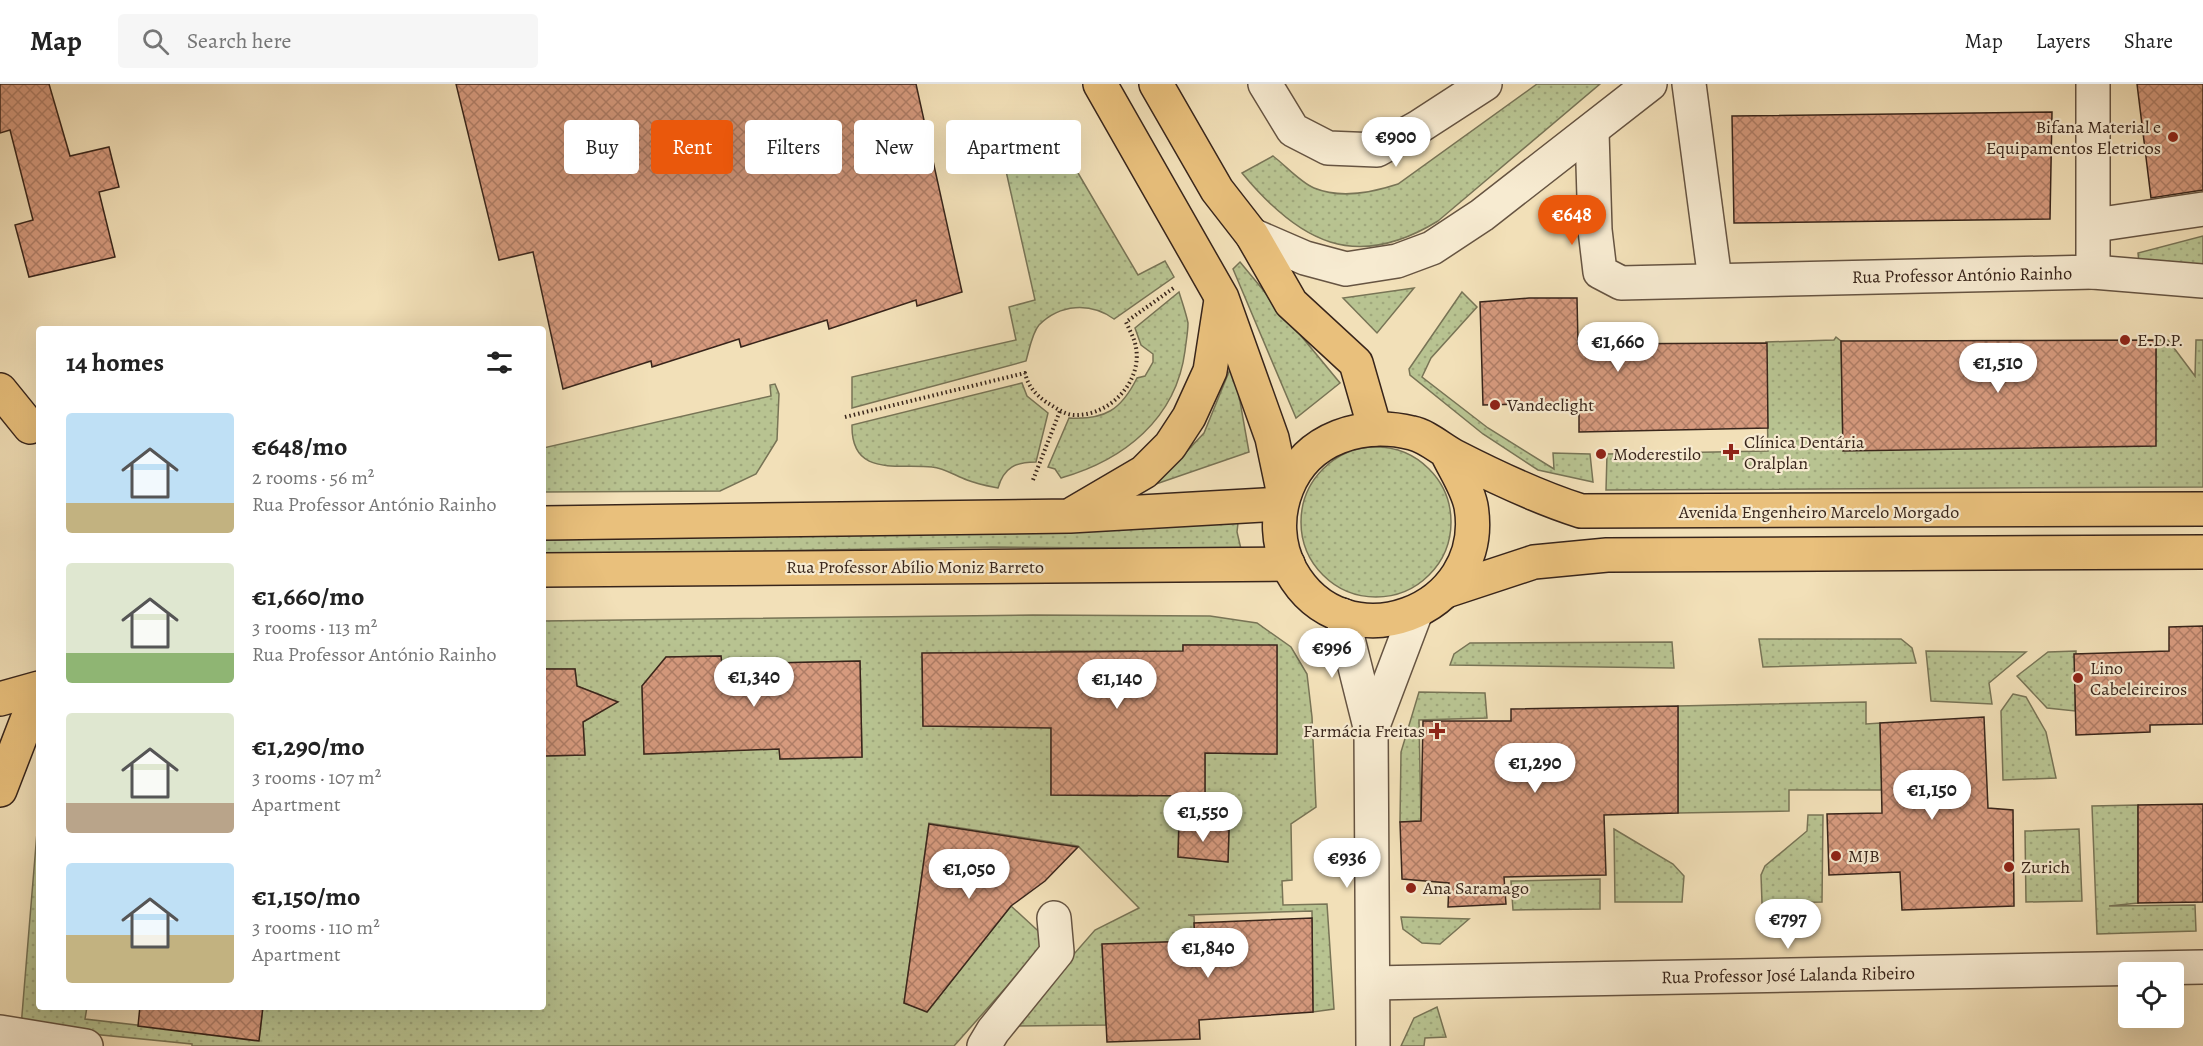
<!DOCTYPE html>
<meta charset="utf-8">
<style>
:root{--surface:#fff;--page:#f6f6f6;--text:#222;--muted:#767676;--line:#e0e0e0;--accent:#ea580c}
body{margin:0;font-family:Alegreya,serif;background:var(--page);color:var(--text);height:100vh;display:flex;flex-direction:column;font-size:22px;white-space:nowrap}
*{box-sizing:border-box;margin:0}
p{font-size:20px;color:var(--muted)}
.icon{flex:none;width:33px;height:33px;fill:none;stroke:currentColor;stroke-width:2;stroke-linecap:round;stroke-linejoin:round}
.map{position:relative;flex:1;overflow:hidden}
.side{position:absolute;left:36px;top:242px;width:510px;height:684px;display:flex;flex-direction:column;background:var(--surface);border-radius:6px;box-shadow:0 6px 24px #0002}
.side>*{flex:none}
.guide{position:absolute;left:564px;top:36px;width:570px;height:54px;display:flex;gap:12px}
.tools{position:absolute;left:2118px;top:878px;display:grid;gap:12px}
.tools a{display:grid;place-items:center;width:66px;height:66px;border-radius:6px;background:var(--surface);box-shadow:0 6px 24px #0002;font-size:30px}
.price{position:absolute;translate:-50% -51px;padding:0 14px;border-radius:21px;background:#fff;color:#222;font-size:20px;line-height:39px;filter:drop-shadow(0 2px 3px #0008)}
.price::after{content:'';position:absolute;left:50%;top:36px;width:18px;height:14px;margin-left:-9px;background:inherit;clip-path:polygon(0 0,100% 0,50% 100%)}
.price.selected{background:var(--accent);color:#fff}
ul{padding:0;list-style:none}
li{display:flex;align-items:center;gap:18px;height:150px;padding:0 30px}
li span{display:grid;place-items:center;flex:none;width:168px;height:120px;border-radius:6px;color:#555}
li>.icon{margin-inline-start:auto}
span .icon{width:72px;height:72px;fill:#fffc;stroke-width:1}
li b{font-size:26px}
h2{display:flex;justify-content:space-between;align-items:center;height:72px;padding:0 30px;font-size:26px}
.pill{padding:0 21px;border-radius:6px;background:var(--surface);box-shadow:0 6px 24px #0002;font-size:21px;line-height:54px}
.pill.selected{background:var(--accent);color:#fff}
header{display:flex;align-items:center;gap:36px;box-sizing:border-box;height:84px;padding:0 30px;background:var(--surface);border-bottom:2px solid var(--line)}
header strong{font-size:28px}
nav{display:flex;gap:33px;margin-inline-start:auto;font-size:21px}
.search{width:420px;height:54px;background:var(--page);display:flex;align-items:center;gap:15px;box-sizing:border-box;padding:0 21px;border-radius:6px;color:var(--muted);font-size:22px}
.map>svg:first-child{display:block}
.green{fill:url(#green-dots);stroke:#787456;stroke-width:1.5;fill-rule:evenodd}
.building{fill:url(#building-cross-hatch);stroke:#38251b;stroke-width:1.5}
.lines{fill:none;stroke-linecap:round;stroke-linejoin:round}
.minor-casing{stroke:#665442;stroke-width:36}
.major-casing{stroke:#38251b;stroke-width:36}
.path{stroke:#38251b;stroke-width:4;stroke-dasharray:1.5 3;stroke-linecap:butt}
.minor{stroke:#f7ebd1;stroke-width:33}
.major{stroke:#e9c07c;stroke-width:33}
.poi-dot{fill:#8f2418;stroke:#f7ebd1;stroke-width:2}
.labels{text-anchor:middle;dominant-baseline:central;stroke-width:4.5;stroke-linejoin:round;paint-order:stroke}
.poi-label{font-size:18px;fill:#38251b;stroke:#f7ebd1;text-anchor:start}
.street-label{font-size:18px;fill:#38251b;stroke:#f7ebd1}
</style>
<header>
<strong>Map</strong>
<div class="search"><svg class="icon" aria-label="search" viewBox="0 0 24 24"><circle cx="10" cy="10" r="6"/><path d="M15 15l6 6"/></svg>Search here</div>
<nav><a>Map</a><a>Layers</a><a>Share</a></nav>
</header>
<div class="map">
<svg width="2203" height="962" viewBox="0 0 2203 962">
<defs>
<pattern id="green-dots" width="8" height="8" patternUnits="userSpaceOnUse" patternTransform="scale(1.5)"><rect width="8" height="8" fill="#b8c391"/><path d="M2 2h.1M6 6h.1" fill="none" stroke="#9fa77c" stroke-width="1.8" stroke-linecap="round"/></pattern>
<pattern id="building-cross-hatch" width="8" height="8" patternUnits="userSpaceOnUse" patternTransform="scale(1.5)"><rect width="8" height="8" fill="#d69a7e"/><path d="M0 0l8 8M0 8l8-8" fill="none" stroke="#af7d66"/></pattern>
</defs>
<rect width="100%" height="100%" fill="#f2e0b8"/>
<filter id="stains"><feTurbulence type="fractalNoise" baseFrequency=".00333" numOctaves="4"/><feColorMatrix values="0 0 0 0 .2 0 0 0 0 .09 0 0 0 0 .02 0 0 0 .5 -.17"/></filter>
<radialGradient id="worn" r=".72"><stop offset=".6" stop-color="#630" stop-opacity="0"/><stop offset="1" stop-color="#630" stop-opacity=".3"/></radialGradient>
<!-- green -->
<g class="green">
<path d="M1537 0H1600L1438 137C1355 188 1299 158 1242 89L1273 72C1285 81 1300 98 1314 104 1341 115 1371 109 1398 100Z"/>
<path d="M1068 72 1138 191 1165 177 1174 193 1114 235C1090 218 1060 220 1039 241 1032 249 1029 267 1026 277L852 324V293L1016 256 1009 223 1035 216 1006 87Z"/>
<path d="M2203 152V185L2139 179 2138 169Z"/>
<path d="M1240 178 1340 299 1296 334 1233 185Z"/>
<path d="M1414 204 1377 249 1343 214Z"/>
<path d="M1179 208C1182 218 1186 229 1188 239 1188 248 1186 258 1185 267 1176 335 1124 376 1061 394L1055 385 1048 383 1069 334C1105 336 1121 326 1137 294L1145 292 1153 278V270L1141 261 1135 244Z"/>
<path d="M1462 208 1477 223 1431 274 1422 293 1488 344 1554 385 1553 369 1590 370 1593 398 1538 386 1483 350 1410 291 1409 285Z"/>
<path d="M1836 253 1841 257 1843 365 2156 300V256H2168L2195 292 2196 256H2203V403L1606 406 1607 370 1768 367 1766 258 1834 256Z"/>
<path d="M1233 278 1249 368 1156 400 1204 349Z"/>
<path d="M1022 299 1027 312 1048 329 1036 378C1016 378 1004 383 998 404 988 402 977 400 967 396 956 392 944 384 932 383 898 379 851 394 852 341Z"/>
<path d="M775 300 779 310 777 356 756 390 720 407 543 408V364L771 312 770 301Z"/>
<circle cx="1376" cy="438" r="75"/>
<path d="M1239 430 1237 448 1241 465 992 463 543 471V456L990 448Z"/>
<path d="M1033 531 1210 532 1257 539 1291 563 1307 590 1312 633 1316 723 1291 740 1292 796 1282 797 1283 821 1327 820 1334 925 1313 928 1312 827 1188 831 1194 832 1195 857 1102 861 1106 941 1011 942 1095 846 1139 824 1078 762 929 739 904 919 927 927 1011 822 1048 856 954 962H192V960L21 943 39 724V922L87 923 85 935 259 955 263 923 543 922V672L585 671 583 638 603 626V612L577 602 575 585H543V537ZM1183 561 1277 562V670L1205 669V743L1229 746 1228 778 1178 772ZM1051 567H1138L1137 712 1051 711ZM999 569V643L923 642 922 570ZM721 572 726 667 644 670 642 602 666 573ZM860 577 862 673 780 675 778 579Z"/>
<path d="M1759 555H1901L1912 564 1916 579 1763 583Z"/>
<path d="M1672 558 1674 584 1450 581 1454 570 1470 559Z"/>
<path d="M1926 567 2026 568 1989 599 1992 620 1931 617Z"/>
<path d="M2076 567 2075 627 2047 624 2017 592 2048 568Z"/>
<path d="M1419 608 1485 609 1487 634 1419 636 1421 737 1400 738 1401 668Z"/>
<path d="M2013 610 2026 613 2046 648 2056 694 2003 696 2001 627Z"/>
<path d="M1866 618V640L1880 639 1882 706H1789V727L1678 729V622Z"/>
<path d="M2138 721V819L2109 822 2195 821 2196 847 2097 850 2092 722Z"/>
<path d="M1808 731H1823L1822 818 1762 819 1761 791 1765 782 1807 747Z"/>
<path d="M1614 745 1673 780 1684 792 1682 818H1615Z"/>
<path d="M2079 745 2082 817 2026 818 2025 747Z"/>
<path d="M1600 795V825L1513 826 1511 797Z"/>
<path d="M1401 833 1469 835 1440 860 1422 859 1403 845Z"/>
<path d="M1437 923 1446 953 1425 954 1424 962H1401L1414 934Z"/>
</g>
<!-- building -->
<g class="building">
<path d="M0 0H49L70 72 109 63 119 103 99 108 115 173 29 193 15 141 33 136 10 46 0 49Z"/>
<path d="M456 0H916L962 208 917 222 916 216 829 245 827 236 741 263 739 255 652 283 651 277 563 305 533 168 499 176Z"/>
<path d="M2137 0H2203V106L2151 114Z"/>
<path d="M2052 28 2050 135 1734 139 1732 32Z"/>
<path d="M1529 214H1577L1578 260 1767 259 1768 344 1579 348V319L1483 321 1480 218Z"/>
<path d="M2156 256V362L1843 367 1841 257Z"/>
<path d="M2203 542V640L2150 641V648L2076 651 2074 570 2169 567V543Z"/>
<path d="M1183 561H1277V670L1205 669V712L1051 711V644L923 642 922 569 1183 567Z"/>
<path d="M721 572 722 580 860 577 862 673 780 675 779 665 644 670 642 602 666 573Z"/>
<path d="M543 585H575L577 602 618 618 583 638 585 671 543 672Z"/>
<path d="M1678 622V729L1604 731 1606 791 1504 793 1506 820 1448 823 1449 799 1402 795 1400 738 1421 737 1423 637H1511V625Z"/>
<path d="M1984 633 1988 724 2013 726 2014 822 1902 826 1900 788 1829 791 1827 730 1882 729 1880 639Z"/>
<path d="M2203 720V818L2138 819V721Z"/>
<path d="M1179 739 1229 746 1228 778 1178 773Z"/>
<path d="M929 740 1078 763 1045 797 1011 822 927 928 904 919Z"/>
<path d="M1312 834 1313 928 1199 936 1200 955 1107 958 1102 860 1195 857 1194 839Z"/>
<path d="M140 922H263L259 957 138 942Z"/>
</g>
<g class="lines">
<defs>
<g id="minor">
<path d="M1265 0 1293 46 1328 64 1377 66 1417 44 1485 0"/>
<path d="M1689 0 1715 196"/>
<path d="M1592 48 1595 146 1600 188 1621 199 2093 188V0"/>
<path d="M2095 141 2203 125"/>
<path d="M1252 151 1305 174 1346 185 1397 177 1432 164 1482 131 1650 0"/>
<path d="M2093 188 2203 197"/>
<path d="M1342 531 1371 647 1373 962"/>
<path d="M1371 647 1416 528"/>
<path d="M1373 899 2203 883"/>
<path d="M0 948 86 962"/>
<path d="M984 962 993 947 1057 868 1054 834"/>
</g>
<g id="major">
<path d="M1100 0 1222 214 1272 354 1284 411"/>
<path d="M1156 0 1217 106 1252 151 1291 219 1356 279 1375 345"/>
<path d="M0 306 30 343"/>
<path d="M1447 369C1455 386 1467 403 1471 422 1489 529 1344 582 1291 487 1277 461 1276 431 1287 404 1307 353 1363 337 1412 349 1427 352 1442 366 1456 373 1497 394 1537 413 1581 427L2203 425"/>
<path d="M1074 429 1144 388 1170 362 1189 333 1210 287 1221 216"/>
<path d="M543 439 1070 432 1281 420"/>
<path d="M543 486 1288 480"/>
<path d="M1446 507 1534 478 1607 471 2203 468"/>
<path d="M0 615 39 604"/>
<path d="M0 706 39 605"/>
</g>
</defs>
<!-- minor casing -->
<use href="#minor" class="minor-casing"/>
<!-- major casing -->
<use href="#major" class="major-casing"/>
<!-- path -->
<g class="path">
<path d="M845 333 1025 289C1028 302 1035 310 1046 318 1055 323 1064 331 1075 331 1111 332 1145 295 1135 259 1133 252 1129 245 1126 238L1175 203"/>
<path d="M1033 396 1060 327"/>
</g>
<!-- minor -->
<use href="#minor" class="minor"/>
<!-- major -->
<use href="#major" class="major"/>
</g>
<!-- markers -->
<g class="poi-dot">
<circle cx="2173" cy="53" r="6"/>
<circle cx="2125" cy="256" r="6"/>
<circle cx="1495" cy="321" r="6"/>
<path d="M1728 359h6v6h6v6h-6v6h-6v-6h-6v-6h6z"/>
<circle cx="1601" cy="370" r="6"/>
<circle cx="2078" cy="594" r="6"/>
<path d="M1434 638h6v6h6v6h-6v6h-6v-6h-6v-6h6z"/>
<circle cx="1836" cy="772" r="6"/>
<circle cx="2009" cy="783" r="6"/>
<circle cx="1411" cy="804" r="6"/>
</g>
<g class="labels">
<!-- poi labels -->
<g class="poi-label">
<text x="2161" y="43" text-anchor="end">Bifana Material e<tspan x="2161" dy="21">Equipamentos Eletricos</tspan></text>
<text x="2137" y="256">E.D.P.</text>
<text x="1507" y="321">Vandeclight</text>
<text x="1744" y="358">Clínica Dentária<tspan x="1744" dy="21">Oralplan</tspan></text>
<text x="1613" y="370">Moderestilo</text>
<text x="2090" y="584">Lino<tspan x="2090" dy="21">Cabeleireiros</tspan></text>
<text x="1425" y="647" text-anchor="end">Farmácia Freitas</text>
<text x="1848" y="772">MJB</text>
<text x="2021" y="783">Zurich</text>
<text x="1423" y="804">Ana Saramago</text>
</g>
<!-- street labels -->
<g class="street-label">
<text transform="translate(1962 191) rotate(-1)">Rua Professor António Rainho</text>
<text x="1819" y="428">Avenida Engenheiro Marcelo Morgado</text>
<text x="915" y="483">Rua Professor Abílio Moniz Barreto</text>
<text transform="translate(1788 891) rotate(-1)">Rua Professor José Lalanda Ribeiro</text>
</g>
</g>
<rect width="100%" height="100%" filter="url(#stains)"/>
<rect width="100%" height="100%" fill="url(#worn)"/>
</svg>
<div class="tools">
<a><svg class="icon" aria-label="locate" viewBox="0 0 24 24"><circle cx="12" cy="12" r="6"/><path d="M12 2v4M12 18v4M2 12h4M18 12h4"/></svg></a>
</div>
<b class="price" style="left:1396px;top:84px">€900</b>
<b class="price selected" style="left:1572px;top:162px">€648</b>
<b class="price" style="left:1618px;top:289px">€1,660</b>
<b class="price" style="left:1998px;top:310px">€1,510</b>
<b class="price" style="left:1332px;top:595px">€996</b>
<b class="price" style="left:754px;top:624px">€1,340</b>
<b class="price" style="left:1117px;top:626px">€1,140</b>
<b class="price" style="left:1535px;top:710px">€1,290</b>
<b class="price" style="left:1932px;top:737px">€1,150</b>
<b class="price" style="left:1203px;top:759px">€1,550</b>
<b class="price" style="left:1347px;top:805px">€936</b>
<b class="price" style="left:969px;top:816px">€1,050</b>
<b class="price" style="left:1788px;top:866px">€797</b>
<b class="price" style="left:1208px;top:895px">€1,840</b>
<div class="guide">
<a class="pill">Buy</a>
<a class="pill selected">Rent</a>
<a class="pill">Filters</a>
<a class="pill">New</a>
<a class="pill">Apartment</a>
</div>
<section class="side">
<h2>14 homes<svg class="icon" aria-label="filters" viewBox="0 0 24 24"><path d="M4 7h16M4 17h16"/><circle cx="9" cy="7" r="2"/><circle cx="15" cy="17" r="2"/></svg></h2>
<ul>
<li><span style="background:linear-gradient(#bfe0f5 75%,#c2b280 0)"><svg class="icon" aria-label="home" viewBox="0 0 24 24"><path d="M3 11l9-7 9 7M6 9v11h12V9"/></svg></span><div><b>€648/mo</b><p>2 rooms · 56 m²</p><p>Rua Professor António Rainho</p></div></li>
<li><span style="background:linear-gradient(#dfe7d0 75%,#8fb573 0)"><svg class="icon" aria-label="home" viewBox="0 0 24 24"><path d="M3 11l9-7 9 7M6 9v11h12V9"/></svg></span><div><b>€1,660/mo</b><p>3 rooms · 113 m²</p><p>Rua Professor António Rainho</p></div></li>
<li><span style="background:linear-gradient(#dfe7d0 75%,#b9a48a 0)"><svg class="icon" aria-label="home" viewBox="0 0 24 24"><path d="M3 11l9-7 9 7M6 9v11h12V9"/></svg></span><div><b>€1,290/mo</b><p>3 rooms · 107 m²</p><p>Apartment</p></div></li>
<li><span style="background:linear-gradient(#bfe0f5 60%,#c2b280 0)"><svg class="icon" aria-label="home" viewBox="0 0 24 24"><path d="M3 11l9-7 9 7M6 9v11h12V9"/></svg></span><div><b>€1,150/mo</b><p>3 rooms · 110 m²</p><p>Apartment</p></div></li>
</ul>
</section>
</div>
